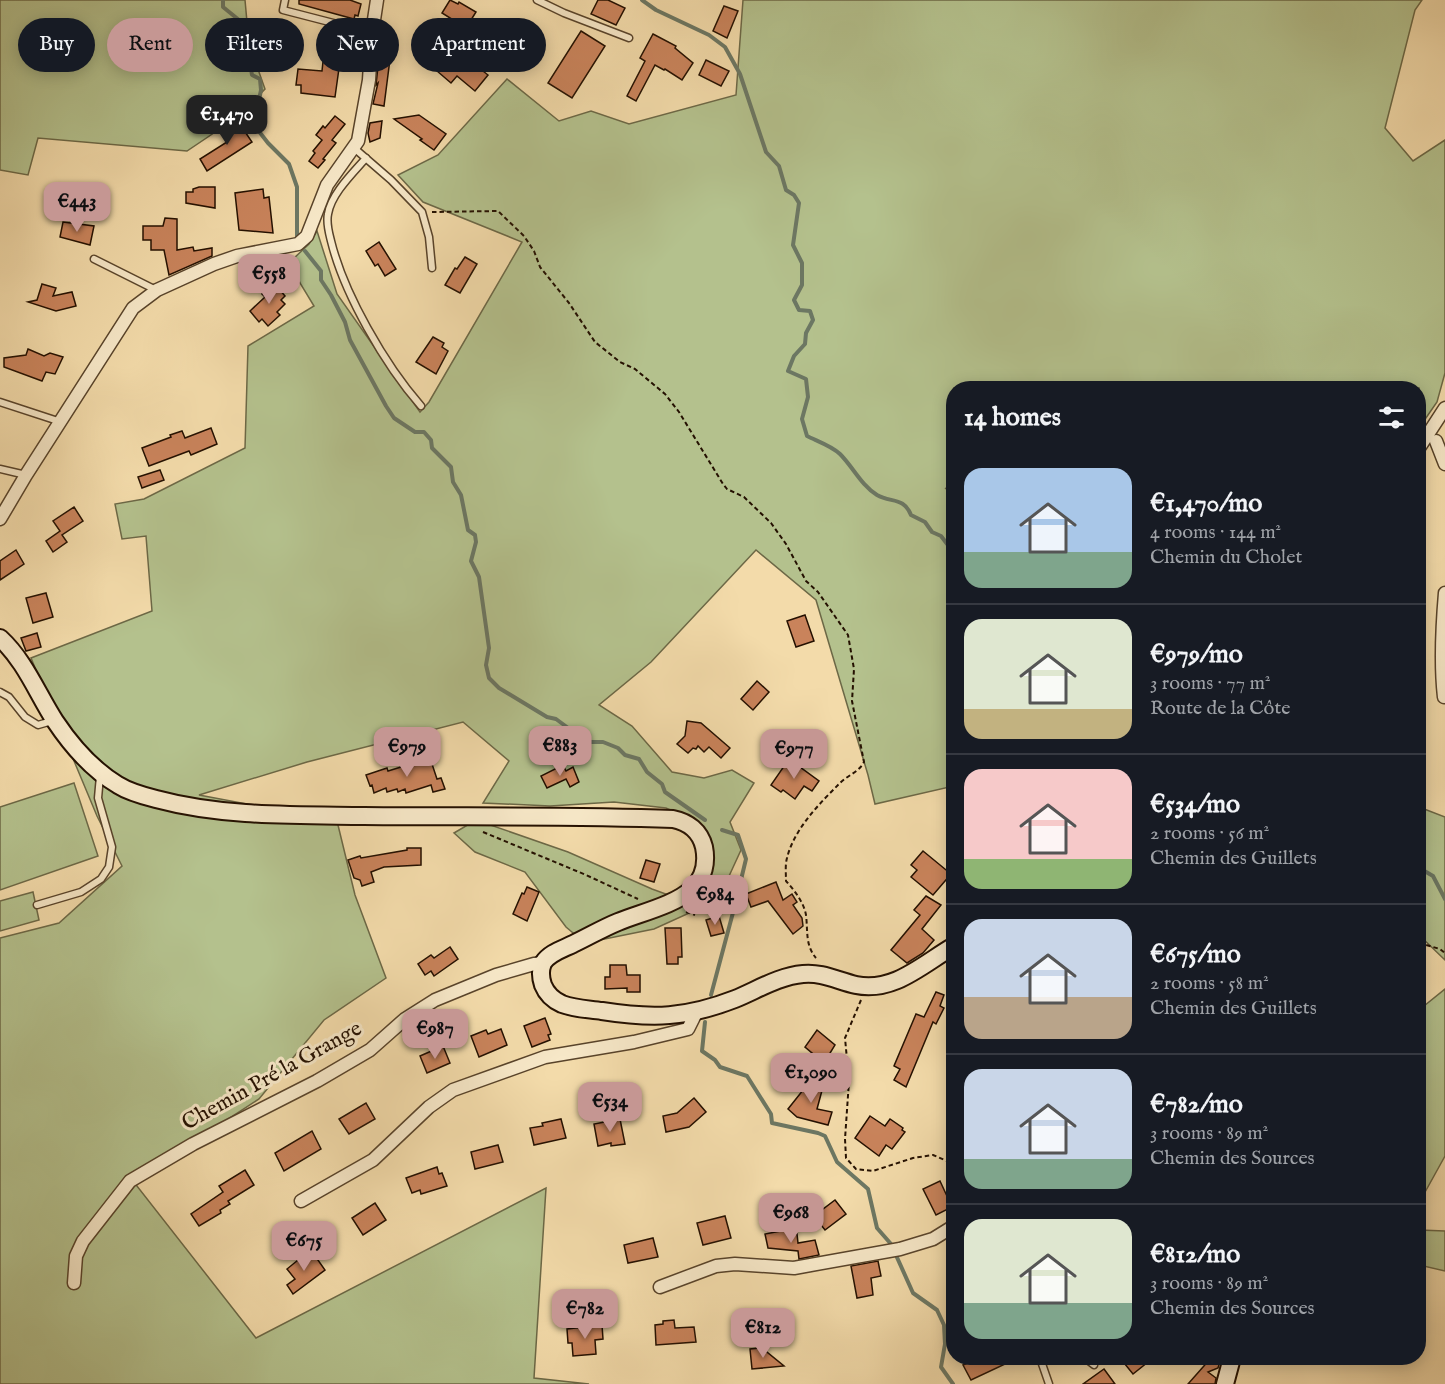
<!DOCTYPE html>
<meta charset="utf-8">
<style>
:root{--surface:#171b24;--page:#242831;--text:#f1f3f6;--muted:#9ea1a6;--line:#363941;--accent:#c59692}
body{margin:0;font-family:"IM FELL English",serif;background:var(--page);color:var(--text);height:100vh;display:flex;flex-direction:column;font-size:22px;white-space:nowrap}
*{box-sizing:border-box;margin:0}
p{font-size:20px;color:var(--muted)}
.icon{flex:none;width:33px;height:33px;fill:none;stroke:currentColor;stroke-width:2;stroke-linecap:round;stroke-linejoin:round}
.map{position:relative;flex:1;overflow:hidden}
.details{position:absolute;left:946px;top:381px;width:480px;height:984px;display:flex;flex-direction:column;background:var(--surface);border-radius:24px;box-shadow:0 3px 15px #0003}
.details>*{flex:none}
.hud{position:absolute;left:18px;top:18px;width:570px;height:54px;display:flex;gap:12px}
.price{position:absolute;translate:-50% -51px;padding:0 14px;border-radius:12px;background:var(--accent);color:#111;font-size:20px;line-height:39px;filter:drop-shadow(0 2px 3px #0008)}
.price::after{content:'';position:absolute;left:50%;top:36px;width:18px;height:14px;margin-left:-9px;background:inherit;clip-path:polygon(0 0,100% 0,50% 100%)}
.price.selected{background:#222;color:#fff}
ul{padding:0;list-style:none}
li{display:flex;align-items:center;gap:18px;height:150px;padding:0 18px}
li+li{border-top:2px solid var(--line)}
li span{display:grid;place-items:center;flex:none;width:168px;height:120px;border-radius:18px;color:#555}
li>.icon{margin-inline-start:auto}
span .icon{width:72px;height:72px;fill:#fffc;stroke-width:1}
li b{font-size:26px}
h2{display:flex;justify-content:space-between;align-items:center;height:72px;padding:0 18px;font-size:26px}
.pill{padding:0 21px;border-radius:27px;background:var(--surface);box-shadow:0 3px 15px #0003;font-size:21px;line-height:54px}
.pill.selected{background:var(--accent);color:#111}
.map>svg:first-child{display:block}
.green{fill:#b4c18d;stroke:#6c6846;stroke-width:1.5}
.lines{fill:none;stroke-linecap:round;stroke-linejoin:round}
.stream{stroke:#6c7763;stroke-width:4}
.building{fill:#c9835b;stroke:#241000;stroke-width:1.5}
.lane-casing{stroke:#58432a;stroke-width:9}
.street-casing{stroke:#58432a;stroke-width:15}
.secondary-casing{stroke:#241000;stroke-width:20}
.path{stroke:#241000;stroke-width:2;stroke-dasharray:4.5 3;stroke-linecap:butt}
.lane{stroke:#f7e8c8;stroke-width:6}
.street{stroke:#f7e8c8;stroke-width:12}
.secondary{stroke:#f7e8c8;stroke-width:16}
.labels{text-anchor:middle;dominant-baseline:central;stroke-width:6;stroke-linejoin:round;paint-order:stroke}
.street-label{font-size:22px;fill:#241000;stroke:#f7e8c8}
</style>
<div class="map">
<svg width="1445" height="1384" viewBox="0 0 1445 1384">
<rect width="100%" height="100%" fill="#f3dbaa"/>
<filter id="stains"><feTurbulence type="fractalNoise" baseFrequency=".00333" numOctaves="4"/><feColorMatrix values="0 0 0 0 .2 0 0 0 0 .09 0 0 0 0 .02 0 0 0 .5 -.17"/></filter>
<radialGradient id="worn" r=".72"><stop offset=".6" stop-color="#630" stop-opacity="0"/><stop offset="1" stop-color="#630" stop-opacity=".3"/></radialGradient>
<!-- green -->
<g class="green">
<path d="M0 0H245L249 44 265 89 239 116 187 151 38 138 28 175 0 170Z"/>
<path d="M743 0H1422L1415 10 1385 128 1413 161 1445 140V373L1437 402 1419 428V388H954V494L945 488 954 495V786L875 804 868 775 816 600 756 550 651 662 599 705 632 726 672 772 704 778 732 770 754 783 730 822 741 850 718 900 654 929 585 943 566 927 525 872 475 852 454 833 476 820 568 852 652 889 682 900 708 880 712 844 693 820 666 808 614 802 550 806 483 803 509 761 463 722 307 762 199 795 337 821 355 895 386 978 324 1020 259 1099 133 1181 256 1338 546 1188 534 1378 589 1384H0V938L59 923 122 866 97 816 31 658 152 611 146 536 122 539 115 504 144 499 245 448 248 346 314 306 300 283 292 260 309 244 317 231 337 294 420 412 429 402 522 242 423 202 398 175 438 155 507 79 559 121 591 111 629 124 736 95Z"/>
<path d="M74 783 98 856 0 890V807Z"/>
<path d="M1419 807 1445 817V960L1419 935Z"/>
<path d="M33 892 39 920 0 931V901Z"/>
<path d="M1445 989V1156L1419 1203V1010Z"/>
<path d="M1419 1230 1445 1231V1271L1419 1265Z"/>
</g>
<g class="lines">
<!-- stream -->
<g class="stream">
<path d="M223 0V7L239 20 241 35 247 47 252 75 260 79 261 90 254 125 268 143 289 164 297 187V236"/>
<path d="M642 0 656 10 709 35 725 47 740 74 766 152 779 166 786 190 794 195 799 203 793 245 802 263V285L794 300 799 310 810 311 813 320 806 333 805 344 794 356 788 371 806 379 808 397 802 419 807 436C817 441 832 446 840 454 853 467 861 485 877 495 891 503 904 497 911 515L925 522 932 532 941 536 954 553"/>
<path d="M305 251 321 271V280L331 295 345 322 350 340 386 406 394 418 415 432H424L431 440 432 448 451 467 453 482 461 495 468 530 475 535 476 542 471 561 479 577 489 648 486 665 489 678 499 688 547 717 556 719 587 742H603L618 748 625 755 639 759 647 772 662 784 665 792 705 820"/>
<path d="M722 830 738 835 746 859 739 888"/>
<path d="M1419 866 1421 869 1433 876 1445 899"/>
<path d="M711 995 735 905"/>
<path d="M705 1022 702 1051 715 1060 720 1067 747 1076 771 1114 772 1123 818 1133 825 1136 837 1162 868 1189 877 1228 891 1244 913 1293 937 1310 944 1325 945 1344 941 1367 953 1384"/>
</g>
</g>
<!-- building -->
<g class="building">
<path d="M299 0H350L361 4 358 16 355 15 354 19 299 4Z"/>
<path d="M450 0 458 4 459 2 476 12 466 28 442 13Z"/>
<path d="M598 0H608L625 8 616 25 591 14Z"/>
<path d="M724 6 738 11 727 38 713 31Z"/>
<path d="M581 31 605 46 572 98 548 83Z"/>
<path d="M653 34 676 46 675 48 693 63 682 80 665 69 664 70 655 65 636 101 627 96 645 61 640 58Z"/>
<path d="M455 49 488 75 475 91 457 76 451 83 437 71Z"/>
<path d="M324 52 341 54 335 97 301 93V85H296L298 69 322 71Z"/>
<path d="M379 57 390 59 384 106 373 104 378 83 376 85Z"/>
<path d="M706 60 729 71 721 86 699 75Z"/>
<path d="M419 115 446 134 434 150 420 140 422 139 394 119Z"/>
<path d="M335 116 345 124 332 140 336 143 323 159 325 160 318 168 309 161 315 153 313 151 322 140 316 135 323 126 325 128Z"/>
<path d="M237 120 252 142 207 171 200 159 227 142 220 132Z"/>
<path d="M382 121 380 138 370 142 368 133 370 123Z"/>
<path d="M199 187H215V208L186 203V192H193V189Z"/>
<path d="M263 189 264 198 269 197 273 233 239 230 235 193Z"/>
<path d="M165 218 177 219V250L193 247 194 251 212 248V256L169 275 164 250H151V240H143V226H163Z"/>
<path d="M63 222 94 226 90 245 60 237Z"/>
<path d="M379 242 396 269 385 276 378 264 375 266 366 251Z"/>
<path d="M465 257 477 264 460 293 445 285 455 268 457 269Z"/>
<path d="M274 283 285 296 281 300 285 304 277 312 280 315 268 326 262 319 259 322 250 311 265 297 262 294Z"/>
<path d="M42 284 56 288 53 296 72 292 76 306 56 311 28 302 37 300Z"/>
<path d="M433 337 444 343 442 347 448 351 436 374 416 362Z"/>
<path d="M28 349 44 356 50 353 63 357 55 374 46 372 42 381 4 367V358L26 355Z"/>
<path d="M211 428 217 444 191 455 189 451 149 466 142 448 171 437 170 435 182 431 185 438Z"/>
<path d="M160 470 164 480 142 488 138 477Z"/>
<path d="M74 507 83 521 62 535 67 542 53 552 46 541 60 531 53 521Z"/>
<path d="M16 550 24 564 0 580V561Z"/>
<path d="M46 593 53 617 33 623 26 598Z"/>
<path d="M805 615 814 641 796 647 787 621Z"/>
<path d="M37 633 41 647 26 651 21 638Z"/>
<path d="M757 681 769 692 753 710 741 699Z"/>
<path d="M687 721 701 723 730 748 721 758 709 747 704 752 698 746 696 749 693 748 688 753 677 744 685 736Z"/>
<path d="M430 758 437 779 441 778 445 789 433 792 431 785 406 793 405 789 398 792 397 789 387 792 386 788 374 793 372 785 370 786 366 775 387 768 388 771Z"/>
<path d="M789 759 819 781 812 791 804 786 795 799 783 790 781 792 771 785Z"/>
<path d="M563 765 566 771 573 767 579 782 570 787 566 779 547 788 541 776Z"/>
<path d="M407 848H421V865L384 867 371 872 374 882 362 886 360 880 354 878 348 860 360 856 361 858 407 850Z"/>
<path d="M923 851 951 874 933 895 911 877 917 870 911 865Z"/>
<path d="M646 860 660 864 654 882 640 878Z"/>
<path d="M776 882 783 900 792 894 797 902 793 905 802 918 803 926 793 934 768 901 751 907 746 894Z"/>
<path d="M527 887 539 892 527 921 513 914 522 893 524 894Z"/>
<path d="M926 896 941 905 922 929 934 940 923 953 907 963 891 950 920 915 914 910Z"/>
<path d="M719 916 724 933 711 936 706 920Z"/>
<path d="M665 928H681L682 957H678V964H667Z"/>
<path d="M450 947 458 959 434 976 431 971 425 975 418 964 431 955 434 958Z"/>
<path d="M610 965H626L627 975H640V992H627V988L605 989V977H610Z"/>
<path d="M936 992 944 995 940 1006 944 1008 936 1024 933 1022 906 1087 894 1080 900 1069 894 1066 916 1014 924 1017Z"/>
<path d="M545 1018 551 1034 548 1035 550 1040 532 1047 524 1026Z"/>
<path d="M501 1029 507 1045 479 1057 471 1036 486 1030 488 1034Z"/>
<path d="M817 1030 835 1045 824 1063 805 1047Z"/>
<path d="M443 1046 450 1063 427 1073 420 1056Z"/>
<path d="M811 1080 824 1083 817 1109 832 1112 828 1125 797 1117 788 1109Z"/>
<path d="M694 1098 706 1112 689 1127 666 1132 663 1116 677 1113Z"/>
<path d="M366 1103 375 1119 349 1134 339 1119Z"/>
<path d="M870 1116 885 1126 890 1119 903 1128 902 1130 905 1132 892 1149 886 1145 879 1156 855 1138Z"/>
<path d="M561 1119 566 1138 534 1145 530 1128 543 1126 542 1123Z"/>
<path d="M620 1119 625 1144 611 1146V1143L598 1146 594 1124Z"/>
<path d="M312 1131 321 1149 284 1171 275 1153Z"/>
<path d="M498 1145 503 1162 475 1169 471 1152Z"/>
<path d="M437 1167 439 1174 442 1173 447 1186 421 1194 420 1190 412 1193 406 1178Z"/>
<path d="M245 1170 254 1185 228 1201 230 1204 220 1210 221 1213 199 1226 191 1214 223 1192 219 1186Z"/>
<path d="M940 1181 952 1207 936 1215 923 1189Z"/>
<path d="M835 1200 846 1214 825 1230 814 1216Z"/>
<path d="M375 1203 386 1220 363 1235 352 1218Z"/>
<path d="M725 1216 731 1238 703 1245 697 1223Z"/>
<path d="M791 1229 792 1235 797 1234 798 1243 815 1240 819 1255 799 1259 798 1251 768 1248 765 1234Z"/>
<path d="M653 1238 658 1257 628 1263 624 1245Z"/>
<path d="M313 1253 325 1270 293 1294 287 1285 295 1279 287 1269 298 1260 300 1263Z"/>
<path d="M878 1261 881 1276 871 1278 873 1295 857 1298 851 1266Z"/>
<path d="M674 1320 675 1328 694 1327 696 1342 656 1345 655 1325 663 1324V1321Z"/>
<path d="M602 1325 603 1339 595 1340 596 1354 573 1356 572 1343H568L567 1329Z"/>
<path d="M760 1348H762L784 1366 752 1369 750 1349Z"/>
<path d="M980 1358H1018L971 1380 963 1365Z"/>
<path d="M1120 1358H1153L1133 1374Z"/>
<path d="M1211 1358H1221L1218 1368 1208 1372 1216 1378 1215 1384H1188Z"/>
<path d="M1104 1369 1115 1384H1083Z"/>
</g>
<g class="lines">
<defs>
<g id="lane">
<path d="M285 0 283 10 372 33"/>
<path d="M537 0 564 13 629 38"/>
<path d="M354 148 391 180 422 212 429 237 432 268"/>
<path d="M366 158C353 173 331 194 328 214 326 223 329 233 331 241 344 294 385 365 421 406"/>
<path d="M94 259 156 290"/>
<path d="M0 402 61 422"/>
<path d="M0 469 26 475"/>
<path d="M0 692 9 697 25 717 38 725 52 721"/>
<path d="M37 905 81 892 101 879 109 867 112 847 98 798 100 776"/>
<path d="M1040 1358 1049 1384"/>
<path d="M1085 1358 1094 1365"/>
</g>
<g id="street">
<path d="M1436 441 1445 464"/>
<path d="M1419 448 1445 408"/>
<path d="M0 519 26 475 133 308 157 290 214 264 237 256 298 244 307 236 327 185 358 141 369 80 372 33 377 0"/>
<path d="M1444 697C1440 662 1442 628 1445 593"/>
<path d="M301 1201 373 1160 429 1107 453 1090 545 1057 634 1042 688 1029 696 1013"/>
<path d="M74 1283 76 1256 83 1241 130 1181 193 1144 317 1081 370 1050 405 1019 435 1000 496 975 534 964 544 963"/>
<path d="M660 1287 716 1266 735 1264 794 1268 900 1249 933 1239 954 1226"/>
</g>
<g id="secondary">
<path d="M0 638C25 661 37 693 55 721 71 745 93 770 118 785 129 792 144 796 156 799 223 817 295 815 364 816 467 817 570 815 673 819 688 822 700 831 704 847 707 862 704 878 692 889 675 905 640 913 618 922 603 928 588 937 573 944 563 949 549 953 543 963 540 970 541 979 543 985 547 995 553 1000 562 1004 575 1009 589 1009 602 1011 653 1019 686 1018 735 999 757 990 779 976 803 974 822 972 838 981 856 985 894 993 924 963 954 946"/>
<path d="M1225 1384 1232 1358"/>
</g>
</defs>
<!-- lane casing -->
<use href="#lane" class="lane-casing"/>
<!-- street casing -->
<use href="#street" class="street-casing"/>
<!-- secondary casing -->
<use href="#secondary" class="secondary-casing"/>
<!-- path -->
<g class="path">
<path d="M432 212 498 211 524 236 534 251 540 267 569 303 595 342 620 362 635 369 665 394 679 412 723 484 727 489 744 497 771 523 786 544 806 581 818 592 848 635 854 669 852 701 864 762C859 772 848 775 840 783 820 803 794 829 787 858 785 865 786 874 786 881 795 891 804 903 806 915 808 931 805 945 816 958"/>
<path d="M483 832 586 875 638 899"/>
<path d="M686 912 695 915"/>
<path d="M1419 943 1440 949 1445 953"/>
<path d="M861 1000 845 1038 849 1081 845 1139 846 1158 856 1169 873 1171 913 1158 933 1155 954 1164"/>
</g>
<!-- lane -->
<use href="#lane" class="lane"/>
<!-- street -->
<use href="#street" class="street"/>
<!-- secondary -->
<use href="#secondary" class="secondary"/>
</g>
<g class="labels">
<!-- street labels -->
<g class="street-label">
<text transform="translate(272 1076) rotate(-29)">Chemin Pré la Grange</text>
</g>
</g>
<rect width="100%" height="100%" filter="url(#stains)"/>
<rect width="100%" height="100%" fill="url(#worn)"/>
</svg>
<b class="price selected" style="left:227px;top:146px">€1,470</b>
<b class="price" style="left:77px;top:233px">€443</b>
<b class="price" style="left:269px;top:305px">€558</b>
<b class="price" style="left:560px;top:777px">€883</b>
<b class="price" style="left:407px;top:778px">€979</b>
<b class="price" style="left:794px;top:780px">€977</b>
<b class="price" style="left:715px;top:926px">€984</b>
<b class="price" style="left:435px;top:1060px">€987</b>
<b class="price" style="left:811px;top:1104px">€1,090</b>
<b class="price" style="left:610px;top:1133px">€534</b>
<b class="price" style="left:791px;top:1244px">€968</b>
<b class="price" style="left:304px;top:1272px">€675</b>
<b class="price" style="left:585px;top:1340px">€782</b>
<b class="price" style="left:763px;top:1359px">€812</b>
<div class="hud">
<a class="pill">Buy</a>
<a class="pill selected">Rent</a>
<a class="pill">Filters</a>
<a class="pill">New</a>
<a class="pill">Apartment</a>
</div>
<section class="details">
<h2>14 homes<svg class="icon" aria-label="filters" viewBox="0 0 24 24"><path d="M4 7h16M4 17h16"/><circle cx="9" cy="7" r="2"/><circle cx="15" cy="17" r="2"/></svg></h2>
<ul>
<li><span style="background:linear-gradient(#a9c7e8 70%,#7fa58c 0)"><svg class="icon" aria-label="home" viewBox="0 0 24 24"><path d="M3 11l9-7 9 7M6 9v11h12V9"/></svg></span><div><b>€1,470/mo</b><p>4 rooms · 144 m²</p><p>Chemin du Cholet</p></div></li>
<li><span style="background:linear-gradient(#dfe7d0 75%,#c2b280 0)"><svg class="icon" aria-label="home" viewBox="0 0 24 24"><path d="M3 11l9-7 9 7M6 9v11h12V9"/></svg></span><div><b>€979/mo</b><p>3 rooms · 77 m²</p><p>Route de la Côte</p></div></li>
<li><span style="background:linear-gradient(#f6c9c9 75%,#8fb573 0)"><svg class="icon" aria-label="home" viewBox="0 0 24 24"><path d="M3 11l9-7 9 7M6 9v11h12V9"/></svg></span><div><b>€534/mo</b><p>2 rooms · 56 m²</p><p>Chemin des Guillets</p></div></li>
<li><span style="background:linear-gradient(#c9d6e8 65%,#b9a48a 0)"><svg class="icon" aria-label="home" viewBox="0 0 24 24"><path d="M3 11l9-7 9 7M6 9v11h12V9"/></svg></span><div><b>€675/mo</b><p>2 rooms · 58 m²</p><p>Chemin des Guillets</p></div></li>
<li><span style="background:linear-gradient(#c9d6e8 75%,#7fa58c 0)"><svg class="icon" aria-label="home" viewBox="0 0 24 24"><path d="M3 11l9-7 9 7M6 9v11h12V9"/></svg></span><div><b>€782/mo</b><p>3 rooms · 89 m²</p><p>Chemin des Sources</p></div></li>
<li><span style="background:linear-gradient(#dfe7d0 70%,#7fa58c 0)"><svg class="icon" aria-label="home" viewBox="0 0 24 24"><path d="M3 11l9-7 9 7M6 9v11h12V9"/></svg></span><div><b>€812/mo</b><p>3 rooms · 89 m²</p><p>Chemin des Sources</p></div></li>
</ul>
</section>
</div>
